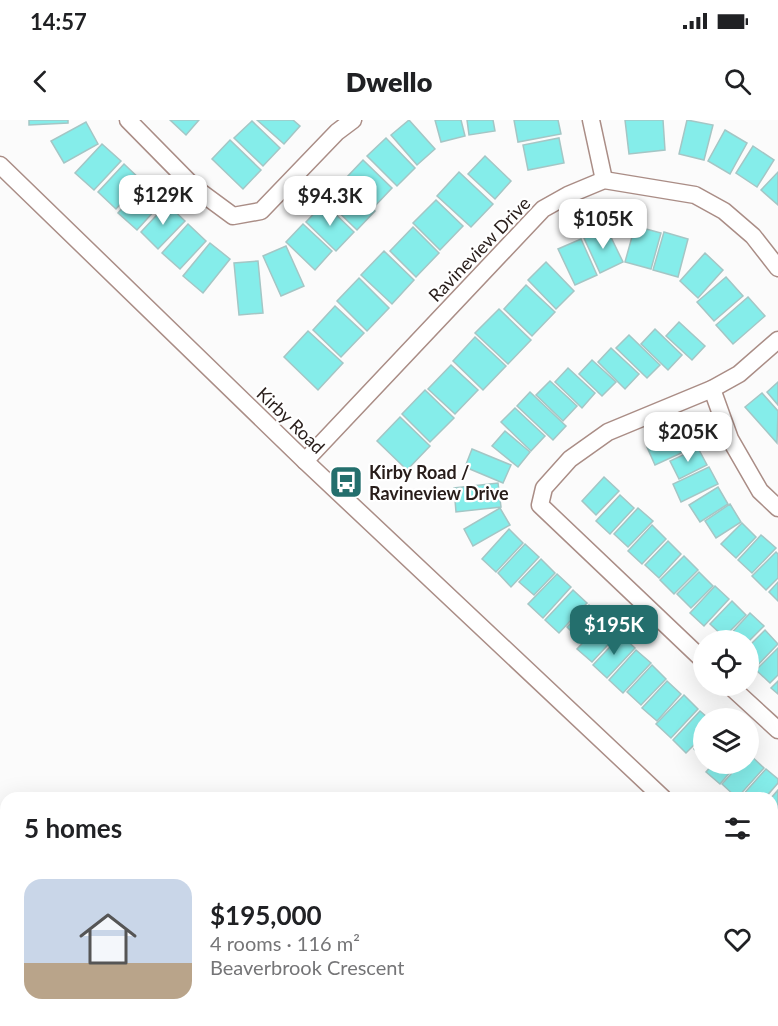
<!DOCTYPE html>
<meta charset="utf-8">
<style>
:root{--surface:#fff;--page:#f6f6f6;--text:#202124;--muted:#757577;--accent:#246f6d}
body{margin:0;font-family:Lato,sans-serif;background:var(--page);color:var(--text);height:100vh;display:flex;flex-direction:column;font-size:22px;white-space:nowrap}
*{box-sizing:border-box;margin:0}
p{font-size:20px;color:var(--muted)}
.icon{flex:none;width:33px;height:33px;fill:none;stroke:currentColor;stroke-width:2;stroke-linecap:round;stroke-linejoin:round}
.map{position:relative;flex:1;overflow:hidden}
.side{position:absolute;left:0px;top:672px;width:778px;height:234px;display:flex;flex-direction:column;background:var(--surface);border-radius:18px 18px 0 0;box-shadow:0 6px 24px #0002}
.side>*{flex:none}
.buttons{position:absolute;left:693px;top:510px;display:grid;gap:12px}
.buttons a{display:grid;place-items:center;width:66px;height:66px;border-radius:50%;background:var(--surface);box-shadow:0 6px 24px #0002;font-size:30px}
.price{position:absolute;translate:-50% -51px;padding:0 14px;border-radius:12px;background:#fff;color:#222;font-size:20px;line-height:39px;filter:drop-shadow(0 2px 3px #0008)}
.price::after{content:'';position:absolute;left:50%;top:36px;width:18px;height:14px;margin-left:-9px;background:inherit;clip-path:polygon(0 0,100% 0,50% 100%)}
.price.current{background:var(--accent);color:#fff}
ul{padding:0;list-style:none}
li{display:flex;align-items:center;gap:18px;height:150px;padding:0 24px}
li span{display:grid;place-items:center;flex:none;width:168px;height:120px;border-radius:18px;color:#555}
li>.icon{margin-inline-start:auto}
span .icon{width:72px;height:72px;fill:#fffc;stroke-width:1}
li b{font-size:26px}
h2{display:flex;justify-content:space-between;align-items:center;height:72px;padding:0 24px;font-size:26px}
.status{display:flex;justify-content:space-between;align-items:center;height:42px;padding:0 30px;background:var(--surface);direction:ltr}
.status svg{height:16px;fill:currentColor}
header{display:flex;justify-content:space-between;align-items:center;height:78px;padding:0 24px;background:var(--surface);font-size:27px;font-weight:800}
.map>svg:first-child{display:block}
.building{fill:#85edea;stroke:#a4c6c5;stroke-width:1.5}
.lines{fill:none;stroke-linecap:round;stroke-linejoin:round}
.minor-casing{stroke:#aa8d86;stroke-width:19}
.minor{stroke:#fff;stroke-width:16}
.labels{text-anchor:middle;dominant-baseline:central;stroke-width:4.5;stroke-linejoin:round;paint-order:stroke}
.street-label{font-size:18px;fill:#281d1a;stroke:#fff}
.poi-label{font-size:18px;font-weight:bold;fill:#281d1a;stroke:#fff;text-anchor:start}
</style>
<div class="status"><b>14:57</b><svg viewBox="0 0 49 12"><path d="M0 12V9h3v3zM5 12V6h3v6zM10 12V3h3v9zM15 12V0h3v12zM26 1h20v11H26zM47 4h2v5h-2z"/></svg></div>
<header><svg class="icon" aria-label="back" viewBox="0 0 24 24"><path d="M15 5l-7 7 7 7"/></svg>Dwello<svg class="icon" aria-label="search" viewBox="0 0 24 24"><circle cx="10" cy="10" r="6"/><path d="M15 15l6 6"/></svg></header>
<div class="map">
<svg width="778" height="906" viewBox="0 0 778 906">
<rect width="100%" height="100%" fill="#fbfbfb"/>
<!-- building -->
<g class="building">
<path d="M29 0H68V3L29 5Z"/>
<path d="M170 0H199L186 15Z"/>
<path d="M257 0H293L300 6 284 24Z"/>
<path d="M409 0 435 29 417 45 391 15Z"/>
<path d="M435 0H461L465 16 441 22Z"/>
<path d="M467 0H493L495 11 469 15Z"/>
<path d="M514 0H558L561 14 518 22Z"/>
<path d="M625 0H663L665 30 629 34Z"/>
<path d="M687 0 713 5 704 40 679 34Z"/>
<path d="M252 1 280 28 263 46 234 18Z"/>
<path d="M86 2 98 24 64 43 51 21Z"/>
<path d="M725 10 747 23 730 54 708 41Z"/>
<path d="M386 18 415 48 397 66 367 36Z"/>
<path d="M559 18 564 43 528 50 523 25Z"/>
<path d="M230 20 261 50 243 69 212 39Z"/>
<path d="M102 24 121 41 94 70 75 53Z"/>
<path d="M753 26 774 40 757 67 736 53Z"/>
<path d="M485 36 511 61 495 79 468 54Z"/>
<path d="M363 40 392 68 375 86 346 58Z"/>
<path d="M124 44 142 61 116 89 98 72Z"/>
<path d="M459 52 493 84 471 107 437 76Z"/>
<path d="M778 52V85L761 70Z"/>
<path d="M147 61 166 78 137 110 118 93Z"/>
<path d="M343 61 375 91 357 110 326 80Z"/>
<path d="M436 80 463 106 440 130 413 103Z"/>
<path d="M324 83 354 112 336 131 306 102Z"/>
<path d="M167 84 185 101 158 129 141 112Z"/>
<path d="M188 104 206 121 180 149 162 133Z"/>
<path d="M303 104 332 131 315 150 286 122Z"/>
<path d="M635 106 661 113 651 149 625 142Z"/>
<path d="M413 107 439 133 416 157 390 131Z"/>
<path d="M606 107 623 142 600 153 584 118Z"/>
<path d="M664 112 688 119 678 157 653 150Z"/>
<path d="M581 119 597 155 575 165 558 129Z"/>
<path d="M210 123 230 139 203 173 183 156Z"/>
<path d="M286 126 304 166 281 176 263 136Z"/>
<path d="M384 131 414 160 392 184 361 155Z"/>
<path d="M705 133 723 150 698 178 680 161Z"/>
<path d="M258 141 263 193 239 195 234 143Z"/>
<path d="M546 142 574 171 556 189 528 160Z"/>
<path d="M726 157 743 176 714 201 697 182Z"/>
<path d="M359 158 389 188 367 211 337 181Z"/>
<path d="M526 165 555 192 532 216 504 189Z"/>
<path d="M748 177 765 196 733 224 716 205Z"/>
<path d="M335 186 364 213 341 237 313 210Z"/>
<path d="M499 189 531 220 508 244 475 213Z"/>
<path d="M679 202 705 226 692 240 666 216Z"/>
<path d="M655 209 682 235 668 250 641 224Z"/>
<path d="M308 211 343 243 318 270 284 237Z"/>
<path d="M629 215 660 245 647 258 616 228Z"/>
<path d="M475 217 506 246 483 270 453 241Z"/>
<path d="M611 228 639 254 625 269 598 242Z"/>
<path d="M592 240 616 262 602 276 579 254Z"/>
<path d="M451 245 478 270 455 294 428 269Z"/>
<path d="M568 248 595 273 582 288 555 262Z"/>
<path d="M550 261 577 286 563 301 536 275Z"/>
<path d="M778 262V285L767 272Z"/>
<path d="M425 270 454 298 430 322 402 294Z"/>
<path d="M530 272 566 306 553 320 517 286Z"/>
<path d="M762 273 778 291 777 323 745 287Z"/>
<path d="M515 288 545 316 531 331 501 302Z"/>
<path d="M400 297 430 326 407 350 377 321Z"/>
<path d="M692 306 701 324 655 345 647 327Z"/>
<path d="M505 311 530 332 518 347 492 326Z"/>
<path d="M698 328 707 345 679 359 670 341Z"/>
<path d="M472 329 511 345 503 363 465 347Z"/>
<path d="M709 347 718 364 681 382 673 364Z"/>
<path d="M604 357 619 371 596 395 582 381Z"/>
<path d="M498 363 501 387 456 392 454 368Z"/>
<path d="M718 367 728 384 700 402 689 385Z"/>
<path d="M620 375 634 388 610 414 596 401Z"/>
<path d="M730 384 741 402 716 418 705 401Z"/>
<path d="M500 388 510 405 473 426 464 409Z"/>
<path d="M638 388 653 401 628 427 614 414Z"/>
<path d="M742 403 756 417 736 438 721 424Z"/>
<path d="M652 405 666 419 642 444 628 431Z"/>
<path d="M509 409 523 423 496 452 482 439Z"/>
<path d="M761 415 776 428 752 453 738 440Z"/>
<path d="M668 421 681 434 659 458 645 445Z"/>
<path d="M525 424 539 437 511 467 498 453Z"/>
<path d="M776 432 778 434V458L766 470 752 456Z"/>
<path d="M684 436 698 450 674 474 660 460Z"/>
<path d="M541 439 555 453 534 475 519 462Z"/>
<path d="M699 452 713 466 691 488 677 474Z"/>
<path d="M557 454 571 467 543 498 528 484Z"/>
<path d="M778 462V481L769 472Z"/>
<path d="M715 466 729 479 704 506 690 493Z"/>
<path d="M573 470 587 483 559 513 545 500Z"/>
<path d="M732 481 746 495 724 517 710 504Z"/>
<path d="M589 485 603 498 581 521 567 507Z"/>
<path d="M750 493 764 506 748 522V520H728L726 519Z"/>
<path d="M604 500 619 513 592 542 577 529Z"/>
<path d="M765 510 778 524 753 550 748 545V527Z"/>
<path d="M621 515 635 528 607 558 593 545Z"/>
<path d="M778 528V555L770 563 756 550Z"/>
<path d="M636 530 651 543 623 573 609 560Z"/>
<path d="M652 545 666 559 641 585 627 572Z"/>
<path d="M667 561 681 574 657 601 642 588Z"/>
<path d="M778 561V574L771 568Z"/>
<path d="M684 575 698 589 671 618 656 604Z"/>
<path d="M700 591 708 598H704V615L686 633 673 620Z"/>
<path d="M704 619V638L694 629Z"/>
<path d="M749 634 764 648 737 678 722 664 740 644H748Z"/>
<path d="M713 644H737L720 664 706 652Z"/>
<path d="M766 649 778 659V663L765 678H740Z"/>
<path d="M778 670V697L772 703V678H771Z"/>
</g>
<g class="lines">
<defs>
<g id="minor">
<path d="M128 0 195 68 233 96 261 91 337 12 353 0"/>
<path d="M591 0 604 60"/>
<path d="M0 45 305 341 663 678"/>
<path d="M712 269 730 319 760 371 778 388"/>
<path d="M305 341 543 89 568 75 604 60 695 75 724 91 753 116 778 148"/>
<path d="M704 541 540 385 544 368 570 339 608 312 712 269 739 254 778 220"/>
<path d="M730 566 778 610"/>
<path d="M772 781 778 787"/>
</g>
</defs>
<!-- minor casing -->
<use href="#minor" class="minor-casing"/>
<!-- minor -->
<use href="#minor" class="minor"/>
</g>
<!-- icons -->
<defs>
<symbol id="bus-square" viewBox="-11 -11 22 22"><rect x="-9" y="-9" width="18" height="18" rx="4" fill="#246f6d" stroke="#fff"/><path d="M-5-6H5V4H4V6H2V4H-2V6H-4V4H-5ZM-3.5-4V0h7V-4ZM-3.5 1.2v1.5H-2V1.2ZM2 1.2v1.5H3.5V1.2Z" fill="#fff"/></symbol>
</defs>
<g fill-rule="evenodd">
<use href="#bus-square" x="327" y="343" width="38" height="38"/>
</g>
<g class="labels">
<!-- street labels -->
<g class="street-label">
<text transform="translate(479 129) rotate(-46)">Ravineview Drive</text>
<text transform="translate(291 300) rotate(44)">Kirby Road</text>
</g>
<!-- poi labels -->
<g class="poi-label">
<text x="369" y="352">Kirby Road /<tspan x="369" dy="21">Ravineview Drive</tspan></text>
</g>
</g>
</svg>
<div class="buttons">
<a><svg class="icon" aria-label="locate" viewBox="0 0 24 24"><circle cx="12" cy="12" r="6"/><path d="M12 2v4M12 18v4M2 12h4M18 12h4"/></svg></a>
<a><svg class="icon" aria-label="layers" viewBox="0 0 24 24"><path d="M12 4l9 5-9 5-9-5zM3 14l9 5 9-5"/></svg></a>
</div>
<b class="price" style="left:163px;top:106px">$129K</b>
<b class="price" style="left:330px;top:107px">$94.3K</b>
<b class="price" style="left:603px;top:130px">$105K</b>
<b class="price" style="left:688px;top:343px">$205K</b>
<b class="price current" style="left:614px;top:536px">$195K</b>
<section class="side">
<h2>5 homes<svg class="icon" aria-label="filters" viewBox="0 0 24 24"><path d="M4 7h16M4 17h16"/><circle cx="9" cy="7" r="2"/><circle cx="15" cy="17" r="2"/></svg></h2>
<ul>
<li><span style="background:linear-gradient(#c9d6e8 70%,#b9a48a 0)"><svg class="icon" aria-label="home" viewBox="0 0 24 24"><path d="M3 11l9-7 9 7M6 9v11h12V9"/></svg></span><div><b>$195,000</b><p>4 rooms · 116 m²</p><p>Beaverbrook Crescent</p></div><svg class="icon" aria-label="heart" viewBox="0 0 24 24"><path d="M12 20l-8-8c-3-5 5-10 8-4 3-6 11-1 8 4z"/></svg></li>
</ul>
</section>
</div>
